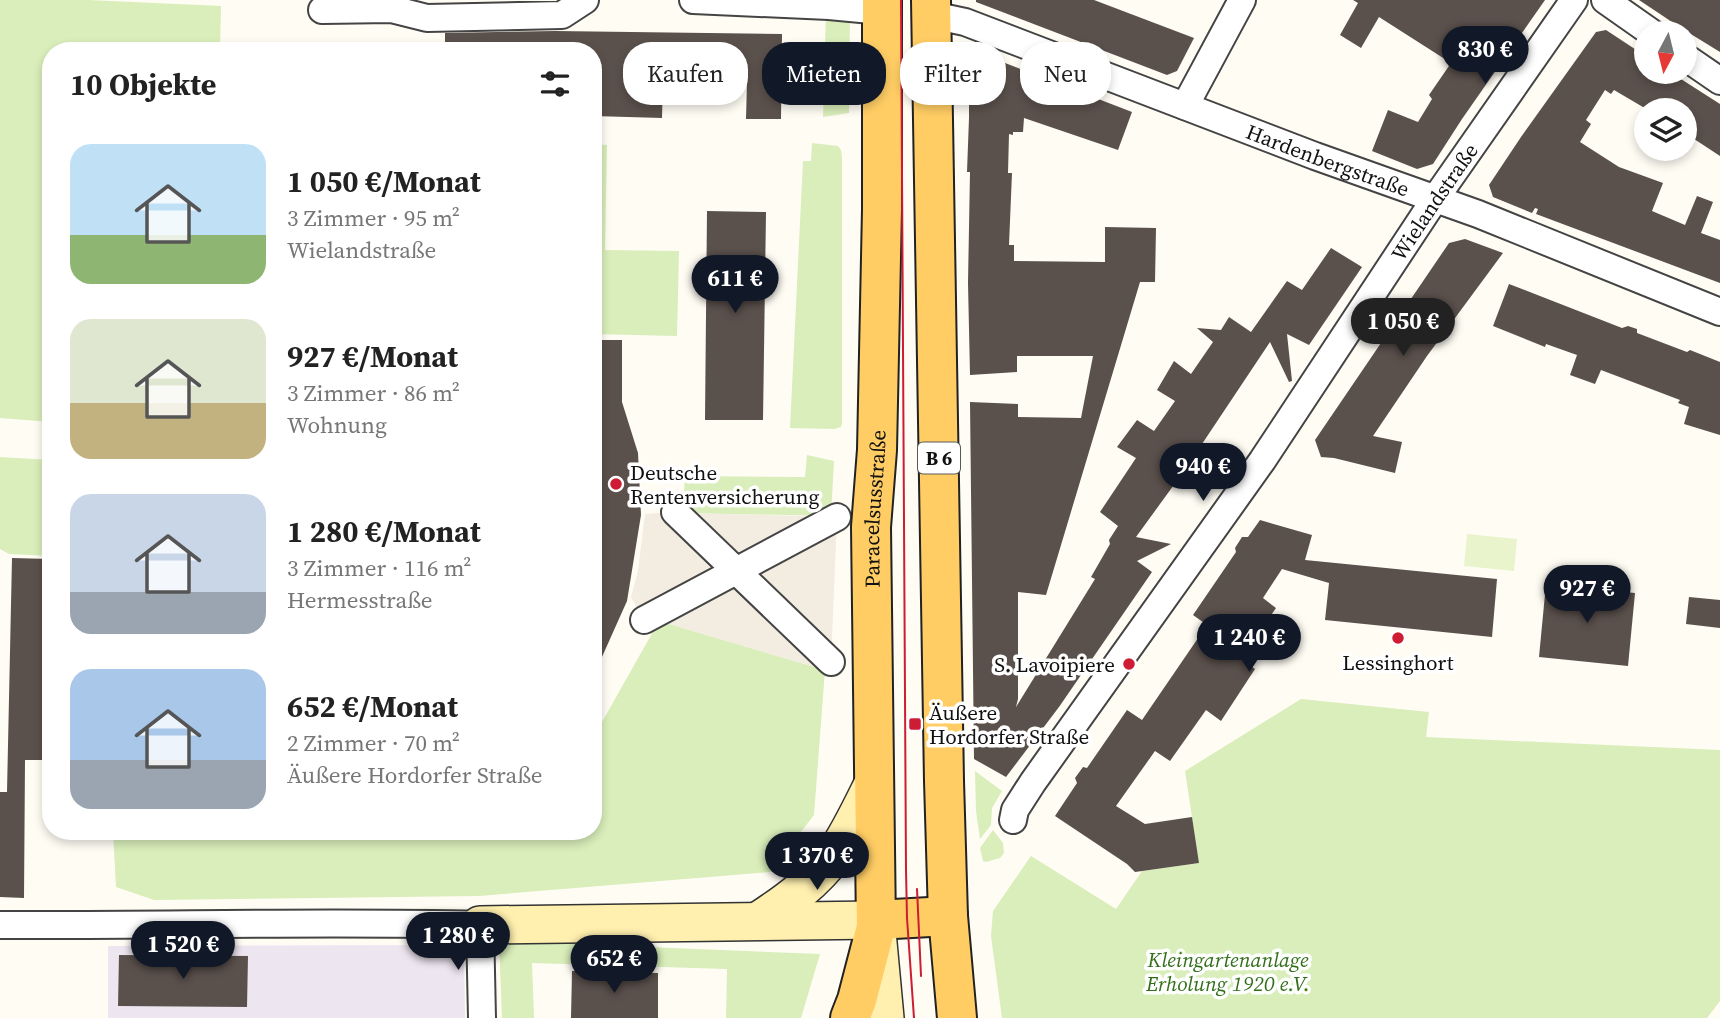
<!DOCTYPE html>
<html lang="de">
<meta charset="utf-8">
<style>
:root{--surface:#fff;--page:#f6f6f6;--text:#222;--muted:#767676;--accent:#111827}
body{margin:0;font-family:"Source Serif 4",serif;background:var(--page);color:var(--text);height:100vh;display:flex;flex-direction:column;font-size:26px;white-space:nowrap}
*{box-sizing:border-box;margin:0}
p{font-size:23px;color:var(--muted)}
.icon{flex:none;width:38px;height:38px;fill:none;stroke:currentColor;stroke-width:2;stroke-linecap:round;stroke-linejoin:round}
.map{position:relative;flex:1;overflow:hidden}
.drawer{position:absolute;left:42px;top:42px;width:560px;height:798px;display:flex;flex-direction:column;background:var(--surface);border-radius:28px;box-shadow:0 4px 10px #0003}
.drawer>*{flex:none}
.banner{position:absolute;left:623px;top:42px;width:665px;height:63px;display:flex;gap:14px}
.needle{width:46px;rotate:187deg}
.fabs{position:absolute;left:1634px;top:21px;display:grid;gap:14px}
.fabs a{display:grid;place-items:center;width:63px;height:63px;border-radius:50%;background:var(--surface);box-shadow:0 4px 10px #0003;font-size:35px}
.price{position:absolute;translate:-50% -60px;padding:0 16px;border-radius:24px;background:var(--accent);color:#fff;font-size:23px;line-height:46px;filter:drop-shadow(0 2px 4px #0008)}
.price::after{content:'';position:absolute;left:50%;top:42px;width:21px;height:16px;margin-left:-10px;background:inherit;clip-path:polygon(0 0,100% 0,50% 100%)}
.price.selected{background:#222;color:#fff}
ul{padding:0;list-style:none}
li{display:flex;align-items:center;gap:21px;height:175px;padding:0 28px}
li span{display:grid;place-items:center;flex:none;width:196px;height:140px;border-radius:21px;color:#555}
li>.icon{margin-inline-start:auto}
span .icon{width:84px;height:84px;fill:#fffc;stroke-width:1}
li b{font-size:30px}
h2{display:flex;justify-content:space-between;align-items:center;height:84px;padding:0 28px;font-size:30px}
.tag{padding:0 24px;border-radius:28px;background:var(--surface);box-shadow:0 4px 10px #0003;font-size:24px;line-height:63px}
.tag.selected{background:var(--accent);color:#fff}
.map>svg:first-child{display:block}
.industrial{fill:#ede5ef}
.green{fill:#d9eeba}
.pitch{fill:#e9f4cc}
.plaza{fill:#f2ece1}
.building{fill:#5a504c}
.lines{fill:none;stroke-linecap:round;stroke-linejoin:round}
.street-casing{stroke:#444;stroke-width:30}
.secondary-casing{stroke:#333;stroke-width:40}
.primary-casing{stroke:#222;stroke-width:42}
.street{stroke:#fff;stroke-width:26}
.secondary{stroke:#fff0af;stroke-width:37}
.primary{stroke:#ffcd64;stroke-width:38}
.tram{stroke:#cd1c33;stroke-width:2}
.poi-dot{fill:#cd1c33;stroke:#fff;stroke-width:2.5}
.labels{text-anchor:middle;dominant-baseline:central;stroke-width:7;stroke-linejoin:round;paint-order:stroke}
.shield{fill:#fff;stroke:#585858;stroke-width:2}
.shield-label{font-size:19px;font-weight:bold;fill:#111}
.street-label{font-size:21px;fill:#111;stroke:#fff}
.poi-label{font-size:21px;fill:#111;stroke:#fff;text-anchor:start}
.park-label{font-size:21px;font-style:italic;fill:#336f1a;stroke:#fff}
</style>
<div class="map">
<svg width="1720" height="1018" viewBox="0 0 1720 1018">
<rect width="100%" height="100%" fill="#fffcf4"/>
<!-- industrial -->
<path class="industrial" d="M464 945 465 1018H108V946Z"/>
<!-- green -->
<g class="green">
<path d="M0 0H88L221 6 220 51H51V422L0 418Z"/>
<path d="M826 12H850L849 113 823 117Z"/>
<path d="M812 143 838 146 841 150 842 157V423L841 427 834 429 790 428 803 161H811Z"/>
<path d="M593 144 607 145 605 250 679 251 677 336 593 334Z"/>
<path d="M807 455 834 461 831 516 683 513 685 476 805 477Z"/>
<path d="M0 457 51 460V556L9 554 0 549Z"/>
<path d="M659 621 825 670 814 815 770 872 479 896 154 900 116 887 113 831H593V738Z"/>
<path d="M1301 699 1429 712 1426 737 1720 750V1001L1707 1018H1002L991 936 993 911 1031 856 1116 909 1142 871 1199 863 1185 771Z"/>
<path d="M975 771 1002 791 992 808 991 825 980 839 976 811Z"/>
<path d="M993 830 1003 843 1004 853 1000 858 986 862 983 861 980 848Z"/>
<path d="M499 941 820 954 801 1018H726L727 969 532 963 534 1018H502Z"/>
</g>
<!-- pitch -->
<path class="pitch" d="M1467 534 1517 539 1514 571 1464 566Z"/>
<!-- plaza -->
<path class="plaza" d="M675 512 683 513 837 517 831 662 825 670 659 621 644 620 631 597 638 571 645 514Z"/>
<!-- building -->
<g class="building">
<path d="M976 0H1094L1194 38 1177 71 1167 75 976 2Z"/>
<path d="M1353 0H1545L1462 119 1433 164 1417 169 1372 151 1388 110 1418 122 1432 99 1429 95 1451 63 1379 17 1361 48 1340 35 1358 3Z"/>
<path d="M1639 0H1720V52L1681 28Z"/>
<path d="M1606 30 1647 57V72H1670L1720 104V156L1685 133V110H1648L1614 90 1611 94 1605 90 1586 120 1591 124 1580 142 1619 167 1663 183 1652 211 1685 225 1697 196 1713 202 1701 233 1720 240V283L1536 214 1538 209 1535 208 1532 213 1493 197 1489 185 1521 137 1596 32Z"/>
<path d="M555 31 782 34 781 119H746L747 81 663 80 662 118 593 116V51H445V33Z"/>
<path d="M979 53 1132 112 1118 150 1024 118 1023 132H1013V135L1009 134 1008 173H1012L1009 245H1014V261L1105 262V227L1156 228 1155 282H1140L1046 595 1018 592V699L1016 707 1095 579 1091 577 1110 544 1109 540 1118 526 1100 512 1136 458 1117 447 1137 420 1154 431 1175 401 1157 390 1174 361 1191 374 1213 342 1197 328 1221 330 1229 317 1251 332 1287 281 1302 290 1331 248 1362 267 1309 345 1287 334 1292 381 1289 382 1270 342 1184 471 1136 537 1171 544 1137 561 1152 572 1059 707 1006 777 974 759 970 402 1018 404V417L1081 418 1093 356H1017V372L970 375 968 283 970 172H967L969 118V61Z"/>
<path d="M707 211 766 212 763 420H705Z"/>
<path d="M1465 239 1503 253 1427 356 1373 436 1402 442 1395 473 1334 458 1321 457 1315 440 1449 243Z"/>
<path d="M1509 284 1622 328 1628 326 1637 329V333L1687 352 1690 350 1720 362V435L1684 424 1689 407 1678 403 1680 400 1601 370 1595 384 1570 375 1577 355 1546 344 1545 347 1493 326Z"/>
<path d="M593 340H622V402L638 453 641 515 627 601 593 677Z"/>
<path d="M1260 520 1312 535 1305 560 1497 579 1492 637 1325 620 1329 583 1282 569 1263 598 1276 608 1241 659 1255 669 1221 721 1206 710 1170 761 1155 751 1116 806 1145 824 1192 817 1199 863 1135 872 1127 864 1055 816 1077 783 1075 778 1083 767 1087 768 1127 710 1142 720 1207 625 1193 615 1236 552 1235 548 1242 537H1248Z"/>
<path d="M12 558 51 559V760H25L24 898 0 897V792H7Z"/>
<path d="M1546 584 1635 593 1628 666 1539 657Z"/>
<path d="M1689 597 1720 600V628L1686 624Z"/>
<path d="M119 955 248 956 247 1007 118 1006Z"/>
<path d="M572 971 658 973V1018H571Z"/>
</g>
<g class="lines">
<defs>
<g id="street">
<path d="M693 0 829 6 882 11"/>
<path d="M1605 0 1652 33"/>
<path d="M322 10 391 9 427 18 562 15 585 0"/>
<path id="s1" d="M932 15 965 22 1315 156 1478 214 1720 312"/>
<path d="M1685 57 1720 81"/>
<path d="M1185 106 1242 0"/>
<path d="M675 512 831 662"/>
<path d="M644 620 837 517"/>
<path id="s2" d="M1013 820 1015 810 1033 782 1262 461 1435 199 1574 0"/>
<path d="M0 925C160 926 320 921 480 925L482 1018"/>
</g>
<g id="secondary">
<path d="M758 921C787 902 815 882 835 854 850 832 862 806 874 782"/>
<path d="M480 925 876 920"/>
<path d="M877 932 885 1018"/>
</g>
<g id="primary">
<path d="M931 0 944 781 948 916 957 1018"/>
<path d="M876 920 948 916"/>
<path id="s3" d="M850 1018 857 1000 876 927 871 527 877 450 882 209V0"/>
</g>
</defs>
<!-- street casing -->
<use href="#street" class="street-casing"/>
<!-- secondary casing -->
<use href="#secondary" class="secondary-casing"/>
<!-- primary casing -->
<use href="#primary" class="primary-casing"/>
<!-- street -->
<use href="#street" class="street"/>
<!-- secondary -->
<use href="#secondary" class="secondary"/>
<!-- primary -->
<use href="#primary" class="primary"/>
<!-- tram -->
<g class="tram">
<path d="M901 0 906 870 907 918 914 1018"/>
<path d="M917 889 921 976"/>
</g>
</g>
<!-- markers -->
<g class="poi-dot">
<circle cx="616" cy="484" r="7"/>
<circle cx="1398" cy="638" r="7"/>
<circle cx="1129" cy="664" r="7"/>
<rect x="908" y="717" width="14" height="14" rx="3.5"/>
</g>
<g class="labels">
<!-- shield labels -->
<rect class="shield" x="918" y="442.5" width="42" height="31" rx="5"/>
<g class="shield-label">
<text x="939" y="458">B 6</text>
</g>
<!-- street labels -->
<g class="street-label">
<text stroke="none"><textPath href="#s1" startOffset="422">Hardenbergstraße</textPath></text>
<text stroke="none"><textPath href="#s2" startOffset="749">Wielandstraße</textPath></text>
<text stroke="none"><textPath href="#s3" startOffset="513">Paracelsusstraße</textPath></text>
</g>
<!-- poi labels -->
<g class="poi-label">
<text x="630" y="472">Deutsche<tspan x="630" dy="24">Rentenversicherung</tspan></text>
<text x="1398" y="662" text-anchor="middle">Lessinghort</text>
<text x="1115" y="664" text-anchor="end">S. Lavoipiere</text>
<text x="929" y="712">Äußere<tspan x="929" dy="24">Hordorfer Straße</tspan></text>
</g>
<!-- park labels -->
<g class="park-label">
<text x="1228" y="959">Kleingartenanlage<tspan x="1228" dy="24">Erholung 1920 e.V.</tspan></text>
</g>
</g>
</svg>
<div class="fabs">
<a><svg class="needle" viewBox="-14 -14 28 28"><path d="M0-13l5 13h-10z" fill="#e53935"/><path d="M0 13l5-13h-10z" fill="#767676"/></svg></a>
<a><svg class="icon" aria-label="layers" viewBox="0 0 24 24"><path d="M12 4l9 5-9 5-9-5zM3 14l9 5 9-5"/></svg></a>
</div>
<b class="price" style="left:1485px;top:86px">830 €</b>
<b class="price" style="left:735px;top:315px">611 €</b>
<b class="price selected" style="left:1403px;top:358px">1 050 €</b>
<b class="price" style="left:1203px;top:503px">940 €</b>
<b class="price" style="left:1587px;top:625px">927 €</b>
<b class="price" style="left:1249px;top:674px">1 240 €</b>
<b class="price" style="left:817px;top:892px">1 370 €</b>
<b class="price" style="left:458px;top:972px">1 280 €</b>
<b class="price" style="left:183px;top:981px">1 520 €</b>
<b class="price" style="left:614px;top:995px">652 €</b>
<div class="banner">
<a class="tag">Kaufen</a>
<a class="tag selected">Mieten</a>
<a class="tag">Filter</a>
<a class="tag">Neu</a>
</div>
<section class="drawer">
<h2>10 Objekte<svg class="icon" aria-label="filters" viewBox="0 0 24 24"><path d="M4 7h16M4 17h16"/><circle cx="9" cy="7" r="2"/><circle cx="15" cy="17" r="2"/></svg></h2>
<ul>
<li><span style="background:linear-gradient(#bfe0f5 65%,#8fb573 0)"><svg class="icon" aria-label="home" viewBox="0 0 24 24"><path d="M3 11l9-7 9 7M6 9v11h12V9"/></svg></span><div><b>1 050 €/Monat</b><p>3 Zimmer · 95 m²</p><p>Wielandstraße</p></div></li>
<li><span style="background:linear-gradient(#dfe7d0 60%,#c2b280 0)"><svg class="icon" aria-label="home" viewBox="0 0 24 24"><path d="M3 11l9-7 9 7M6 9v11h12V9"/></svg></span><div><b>927 €/Monat</b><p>3 Zimmer · 86 m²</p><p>Wohnung</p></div></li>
<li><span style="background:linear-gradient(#c9d6e8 70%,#9aa5b1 0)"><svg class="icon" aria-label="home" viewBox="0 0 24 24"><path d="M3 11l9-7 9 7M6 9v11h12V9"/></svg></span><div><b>1 280 €/Monat</b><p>3 Zimmer · 116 m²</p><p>Hermesstraße</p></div></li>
<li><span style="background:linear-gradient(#a9c7e8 65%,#9aa5b1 0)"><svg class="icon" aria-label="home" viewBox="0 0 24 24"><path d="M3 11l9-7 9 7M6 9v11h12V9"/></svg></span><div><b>652 €/Monat</b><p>2 Zimmer · 70 m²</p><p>Äußere Hordorfer Straße</p></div></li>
</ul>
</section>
</div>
